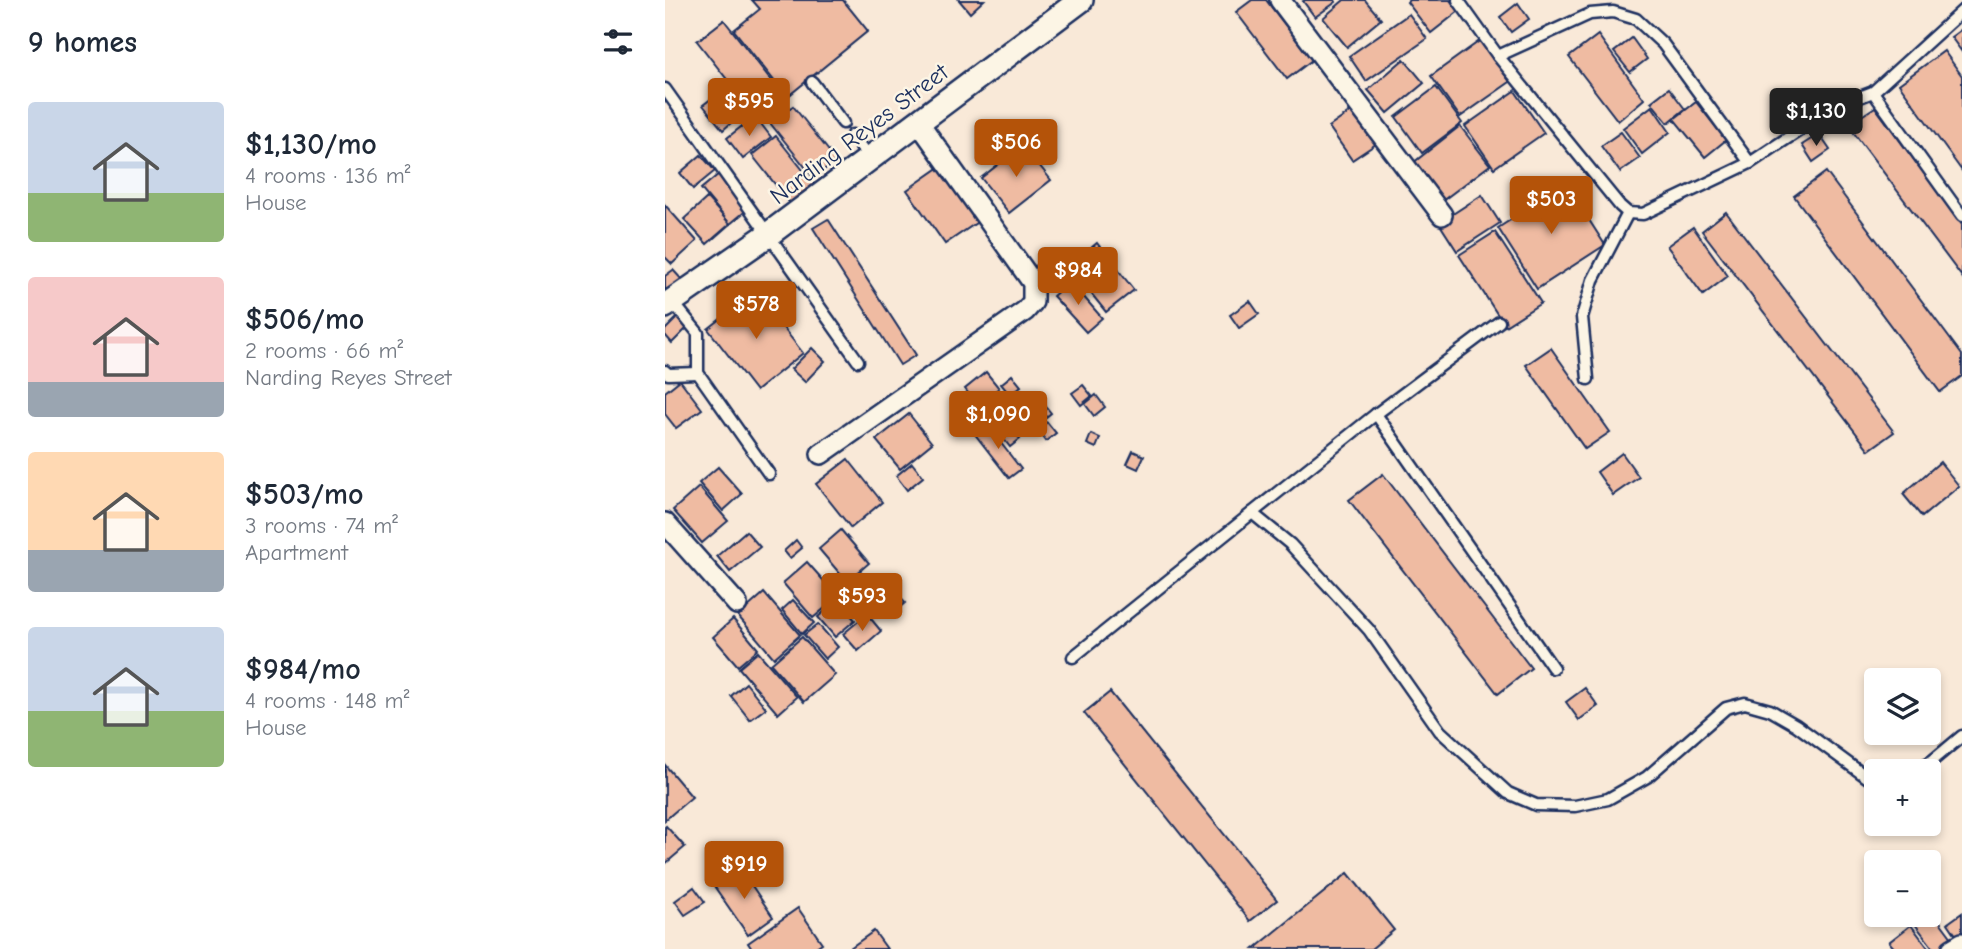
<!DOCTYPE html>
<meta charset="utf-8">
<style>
:root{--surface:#fff;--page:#f2f2f3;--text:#1f2937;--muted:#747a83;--accent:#b45309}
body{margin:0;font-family:"Comic Neue",sans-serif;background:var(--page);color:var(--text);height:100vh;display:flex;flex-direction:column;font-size:26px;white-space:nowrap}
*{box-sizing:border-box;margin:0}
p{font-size:23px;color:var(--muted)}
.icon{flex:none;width:38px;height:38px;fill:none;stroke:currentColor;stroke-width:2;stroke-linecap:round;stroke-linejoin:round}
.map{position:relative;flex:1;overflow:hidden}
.sheet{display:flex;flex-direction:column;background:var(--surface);width:665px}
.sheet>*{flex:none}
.tools{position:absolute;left:1199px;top:668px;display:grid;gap:14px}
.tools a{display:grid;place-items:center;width:77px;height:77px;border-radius:7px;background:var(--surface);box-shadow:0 4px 10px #0003;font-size:35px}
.price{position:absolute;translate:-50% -60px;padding:0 16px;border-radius:7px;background:var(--accent);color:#fff;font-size:23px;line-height:46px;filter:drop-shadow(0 2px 4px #0008)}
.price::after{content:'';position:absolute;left:50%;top:42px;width:21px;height:16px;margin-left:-10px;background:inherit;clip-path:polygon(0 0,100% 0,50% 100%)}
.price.active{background:#222;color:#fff}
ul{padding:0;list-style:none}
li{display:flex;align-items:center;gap:21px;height:175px;padding:0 28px}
li span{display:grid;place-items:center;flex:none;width:196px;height:140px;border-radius:7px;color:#555}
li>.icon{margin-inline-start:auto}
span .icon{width:84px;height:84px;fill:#fffc;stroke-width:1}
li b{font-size:30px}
h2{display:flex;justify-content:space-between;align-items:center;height:84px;padding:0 28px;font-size:30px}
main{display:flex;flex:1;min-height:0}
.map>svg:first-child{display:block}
.building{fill:#efbba2;stroke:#1b2f5e;stroke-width:2}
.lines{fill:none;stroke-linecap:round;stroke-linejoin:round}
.service-casing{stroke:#1b2f5e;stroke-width:15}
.minor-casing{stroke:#1b2f5e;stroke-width:24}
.tertiary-casing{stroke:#1b2f5e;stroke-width:28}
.service{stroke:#fcf5e5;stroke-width:10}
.minor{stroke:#fcf5e5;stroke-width:19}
.tertiary{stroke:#fcf5e5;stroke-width:23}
.labels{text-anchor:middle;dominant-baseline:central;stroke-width:5;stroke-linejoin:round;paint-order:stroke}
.street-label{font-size:24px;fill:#1b2f5e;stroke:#fcf5e5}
</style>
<main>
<section class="sheet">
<h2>9 homes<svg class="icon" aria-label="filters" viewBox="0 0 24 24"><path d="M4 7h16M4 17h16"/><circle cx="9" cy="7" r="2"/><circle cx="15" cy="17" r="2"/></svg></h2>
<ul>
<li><span style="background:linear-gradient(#c9d6e8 65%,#8fb573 0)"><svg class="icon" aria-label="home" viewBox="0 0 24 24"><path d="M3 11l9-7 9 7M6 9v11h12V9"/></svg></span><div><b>$1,130/mo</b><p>4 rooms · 136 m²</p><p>House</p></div></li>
<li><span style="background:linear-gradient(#f6c9c9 75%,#9aa5b1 0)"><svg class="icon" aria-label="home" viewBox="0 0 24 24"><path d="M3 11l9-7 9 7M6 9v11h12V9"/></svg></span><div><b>$506/mo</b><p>2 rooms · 66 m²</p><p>Narding Reyes Street</p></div></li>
<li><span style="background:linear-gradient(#ffd9b3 70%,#9aa5b1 0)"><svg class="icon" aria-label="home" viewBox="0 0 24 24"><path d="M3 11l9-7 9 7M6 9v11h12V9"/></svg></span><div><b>$503/mo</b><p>3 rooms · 74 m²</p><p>Apartment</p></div></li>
<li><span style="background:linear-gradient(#c9d6e8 60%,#8fb573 0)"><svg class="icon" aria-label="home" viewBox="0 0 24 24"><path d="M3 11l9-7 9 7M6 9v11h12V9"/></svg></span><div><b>$984/mo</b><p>4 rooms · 148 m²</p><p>House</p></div></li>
</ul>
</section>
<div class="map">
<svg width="1297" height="949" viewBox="0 0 1297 949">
<rect width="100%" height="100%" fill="#f9e9d8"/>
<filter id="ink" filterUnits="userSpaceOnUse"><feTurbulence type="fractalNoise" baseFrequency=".0143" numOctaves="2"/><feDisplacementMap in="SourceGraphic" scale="14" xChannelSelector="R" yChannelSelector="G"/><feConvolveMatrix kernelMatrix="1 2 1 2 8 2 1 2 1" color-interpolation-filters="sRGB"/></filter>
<g filter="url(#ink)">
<!-- building -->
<g class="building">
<path d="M87 0H178L203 31 122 97 69 30 95 9Z"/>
<path d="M294 0H319L305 13Z"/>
<path d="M587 0H601L647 60 622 79 571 12Z"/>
<path d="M640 0H670L671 2 650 17 638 1Z"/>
<path d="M679 0H700L716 19 682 47 658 18Z"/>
<path d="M744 0H785L794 11 766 33 742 2Z"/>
<path d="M853 3 864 19 846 32 835 17Z"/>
<path d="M744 14 762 39 701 81 684 56Z"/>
<path d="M59 20 113 89 86 110 32 41Z"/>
<path d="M1297 29V52L1286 37Z"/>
<path d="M933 35 979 99 953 121 904 57Z"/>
<path d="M967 38 982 59 965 72 949 52Z"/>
<path d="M816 40 845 82 795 117 766 76Z"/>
<path d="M1279 51 1297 76V171L1234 84Z"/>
<path d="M739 59 759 83 723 113 703 90Z"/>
<path d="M63 86 82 109 58 130 38 105Z"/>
<path d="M771 87 797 123 757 153 731 117Z"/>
<path d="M1004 88 1020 109 1003 123 986 102Z"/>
<path d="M850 91 879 133 829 168 800 126Z"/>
<path d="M1031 102 1061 140 1040 157 1009 119Z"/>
<path d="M128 106 171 160 149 178 105 123Z"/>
<path d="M987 106 1005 132 977 154 958 128Z"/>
<path d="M1210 107 1297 225V277L1183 125Z"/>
<path d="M687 111 711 144 687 160 664 127Z"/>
<path d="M90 116 106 137 78 159 62 138Z"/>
<path d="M795 126 825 165 777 201 748 163Z"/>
<path d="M956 132 975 158 955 172 936 146Z"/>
<path d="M1154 134 1165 150 1148 162 1137 145Z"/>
<path d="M111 136 149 184 125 203 87 155Z"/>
<path d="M358 145 386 180 344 213 316 178Z"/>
<path d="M36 155 50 171 28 189 15 173Z"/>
<path d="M275 167 314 221 280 244 242 190Z"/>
<path d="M1161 172 1297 355V376L1275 392 1129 196Z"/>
<path d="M54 174 83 209 65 224 36 189Z"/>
<path d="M901 184 940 245 872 289 833 228Z"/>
<path d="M817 195 835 223 792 251 774 223Z"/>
<path d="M42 198 65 224 42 244 19 219Z"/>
<path d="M0 205 32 241 7 264 0 257Z"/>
<path d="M1061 212 1229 432 1204 450 1037 231Z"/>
<path d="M163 219 251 355 235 365 148 228Z"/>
<path d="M1028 227 1063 276 1038 295 1002 246Z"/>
<path d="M830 232 876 303 840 326 794 255Z"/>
<path d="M432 243 469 290 441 312 404 266Z"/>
<path d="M8 270 19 282 0 299V276Z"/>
<path d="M405 281 437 318 421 332 388 296Z"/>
<path d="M90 292 138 353 91 391 43 329Z"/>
<path d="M585 301 594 314 574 328 565 315Z"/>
<path d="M15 315 25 325 7 343 0 335V330Z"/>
<path d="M147 348 160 361 140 382 126 369Z"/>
<path d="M886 348 945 432 920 449 861 365Z"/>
<path d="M321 372 334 388 312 404 300 389Z"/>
<path d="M347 375 356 386 345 395 336 384Z"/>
<path d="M15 380 37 409 11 428 0 414V392Z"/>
<path d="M418 385 427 396 416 405 407 393Z"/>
<path d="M431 395 440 407 429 416 420 404Z"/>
<path d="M378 403 386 413 375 422 367 412Z"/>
<path d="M244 414 267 443 235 469 211 440Z"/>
<path d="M362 414 370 424 359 433 351 423Z"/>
<path d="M382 422 391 433 381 441 373 430Z"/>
<path d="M321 424 356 469 344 478 309 433Z"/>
<path d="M348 430 355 439 345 447 338 438Z"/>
<path d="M426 434 435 438 431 448 422 444Z"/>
<path d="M468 451 479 456 473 469 462 464Z"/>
<path d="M957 453 974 477 948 495 932 472Z"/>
<path d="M183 459 217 502 186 528 151 484Z"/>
<path d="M1275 462 1294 486 1257 517 1238 494Z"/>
<path d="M247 463 258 477 242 490 231 476Z"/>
<path d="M53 467 77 494 58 511 34 483Z"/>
<path d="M718 474 866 668 833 694 684 500Z"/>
<path d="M34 487 63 521 37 543 8 510Z"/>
<path d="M176 530 204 563 182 582 154 549Z"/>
<path d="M81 531 95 547 65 572 52 556Z"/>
<path d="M131 540 137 548 125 558 119 551Z"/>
<path d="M142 562 173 597 148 618 118 583Z"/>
<path d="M220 580 240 603 227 614 208 591Z"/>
<path d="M99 593 135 635 109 658 73 616Z"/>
<path d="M128 600 149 623 137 634 117 610Z"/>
<path d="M173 600 190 620 170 637 153 617Z"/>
<path d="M202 614 216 631 193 651 178 634Z"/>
<path d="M68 619 93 649 73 666 48 637Z"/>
<path d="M153 624 173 647 160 659 139 635Z"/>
<path d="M137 637 170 675 139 702 106 664Z"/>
<path d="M93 652 132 697 113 714 74 668Z"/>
<path d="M81 683 101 708 85 720 66 696Z"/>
<path d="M920 688 933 706 914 720 901 702Z"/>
<path d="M445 692 612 900 585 921 419 713Z"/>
<path d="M0 765 27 797 0 820Z"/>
<path d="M1 826 20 847 0 864V827Z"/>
<path d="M75 868 108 917 83 935 49 886Z"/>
<path d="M683 873 729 930 706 949H589Z"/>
<path d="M29 887 40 902 20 915 10 901Z"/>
<path d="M1264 907 1290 942 1281 949H1269L1243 915H1264Z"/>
<path d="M133 908 157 943 148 949H87L83 943Z"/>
<path d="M1297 913V939L1295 941 1283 923Z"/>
<path d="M1246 925 1264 949H1230L1224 942Z"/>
<path d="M209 931 222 949H185V948Z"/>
</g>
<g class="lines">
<defs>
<g id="service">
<path d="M793 0 833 56 955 206 963 213 978 214 1085 163 1171 106 1208 92 1297 11"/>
<path d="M833 56 925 14 948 12 971 19 998 44 1085 163"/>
<path d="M147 82 178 123"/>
<path d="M0 89 193 361"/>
<path d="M1208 92 1297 216"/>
<path d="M187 135 205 159"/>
<path d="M7 301 33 333V373L104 474"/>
<path d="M0 371 3 374 33 373"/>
<path d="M923 379 917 317 928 280 963 213"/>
<path d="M711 414 888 668"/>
<path d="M587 513 711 414 834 322"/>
<path d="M408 657 587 513 625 544 704 630 775 731 843 793 871 805 910 806 943 799 982 777 1061 708 1080 703 1105 710 1131 725 1203 778 1211 780"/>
<path d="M1247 772 1267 761 1297 736"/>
</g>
<g id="minor">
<path d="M615 0 777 215"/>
<path d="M156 454 360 311 368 302V283L254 123"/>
<path d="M0 523 72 604"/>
<path d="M1287 949 1297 943"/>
</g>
<path id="tertiary" d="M0 306 104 234 416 0"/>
</defs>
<!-- service casing -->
<use href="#service" class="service-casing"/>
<!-- minor casing -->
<use href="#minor" class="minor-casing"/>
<!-- tertiary casing -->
<use href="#tertiary" class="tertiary-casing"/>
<!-- service -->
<use href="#service" class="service"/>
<!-- minor -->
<use href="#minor" class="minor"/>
<!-- tertiary -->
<use href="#tertiary" class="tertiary"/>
</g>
</g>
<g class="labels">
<!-- street labels -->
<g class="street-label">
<text transform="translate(194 134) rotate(-37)">Narding Reyes Street</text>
</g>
</g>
</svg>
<div class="tools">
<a><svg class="icon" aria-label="layers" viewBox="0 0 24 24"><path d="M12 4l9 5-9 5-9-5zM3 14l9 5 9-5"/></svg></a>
<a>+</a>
<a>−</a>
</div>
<b class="price" style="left:84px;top:138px">$595</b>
<b class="price active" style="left:1151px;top:148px">$1,130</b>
<b class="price" style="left:351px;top:179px">$506</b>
<b class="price" style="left:886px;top:236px">$503</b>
<b class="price" style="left:413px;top:307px">$984</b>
<b class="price" style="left:91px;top:341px">$578</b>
<b class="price" style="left:333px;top:451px">$1,090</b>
<b class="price" style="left:197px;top:633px">$593</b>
<b class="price" style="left:79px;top:901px">$919</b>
</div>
</main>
